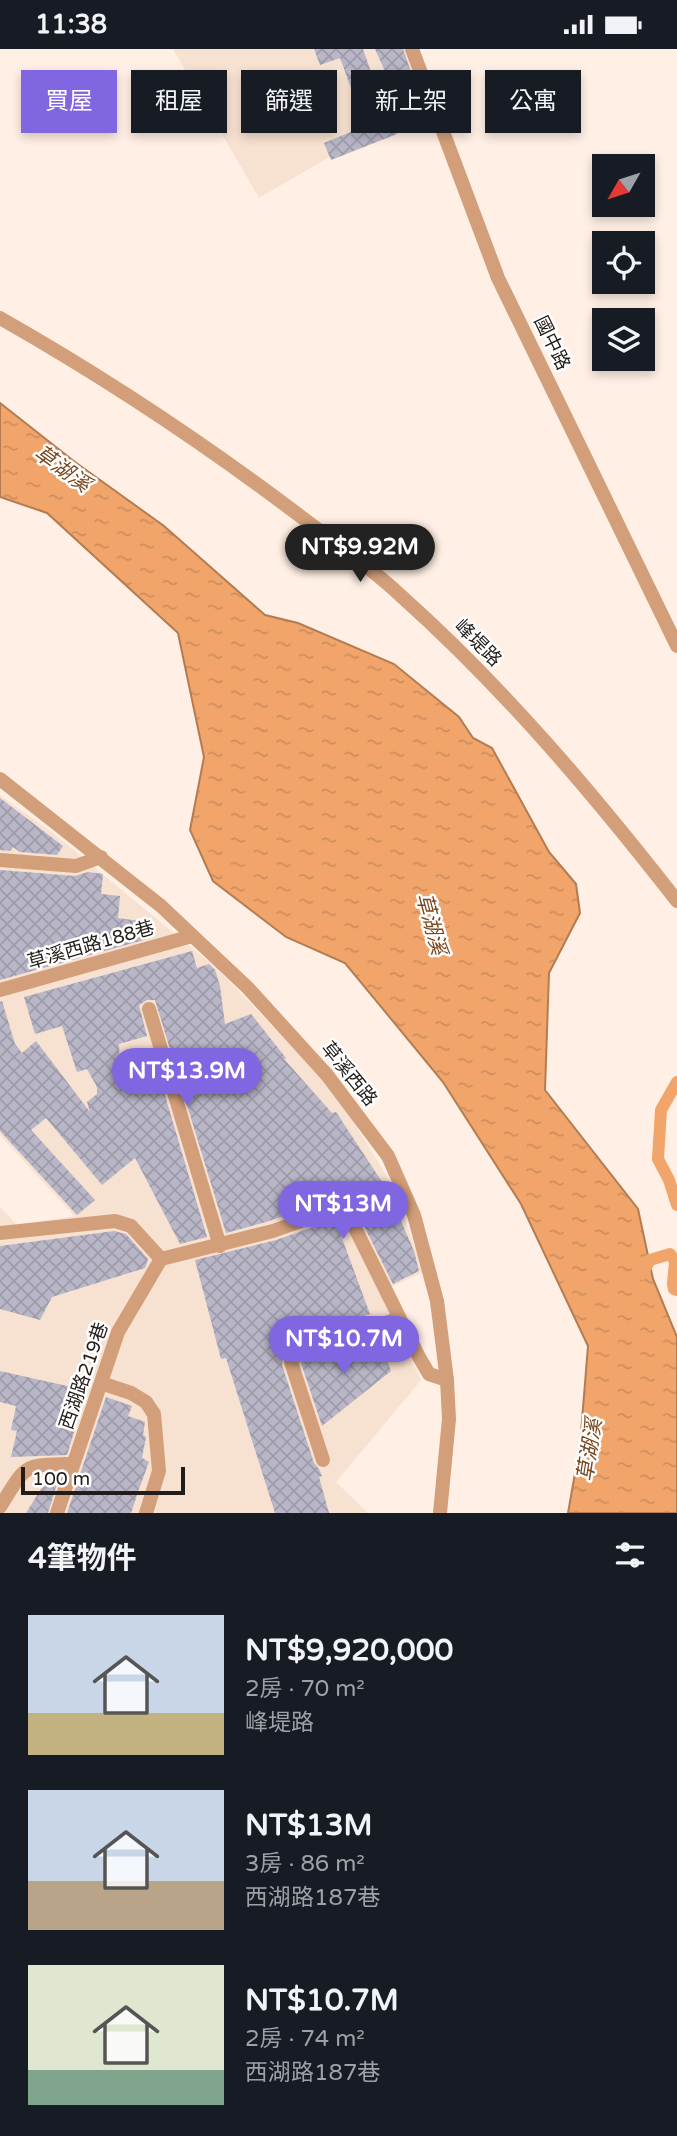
<!DOCTYPE html>
<html lang="zh-TW">
<meta charset="utf-8">
<style>
:root{--surface:#171b24;--page:#20242c;--text:#f1f3f6;--muted:#9ea1a6;--accent:#8166e1}
body{margin:0;font-family:"Varela Round","Noto Sans TC",sans-serif;background:var(--page);color:var(--text);height:100vh;display:flex;flex-direction:column;font-size:26px;white-space:nowrap}
*{box-sizing:border-box;margin:0}
p{font-size:23px;color:var(--muted)}
.icon{flex:none;width:38px;height:38px;fill:none;stroke:currentColor;stroke-width:2;stroke-linecap:round;stroke-linejoin:round}
.map{position:relative;height:1464px;overflow:hidden}
.sheet{display:flex;flex-direction:column;background:var(--surface);flex:1}
.sheet>*{flex:none}
.guide{position:absolute;left:21px;top:21px;width:635px;height:63px;display:flex;gap:14px}
.needle{width:46px;rotate:231deg}
.buttons{position:absolute;left:592px;top:105px;display:grid;gap:14px}
.buttons a{display:grid;place-items:center;width:63px;height:63px;border-radius:0px;background:var(--surface);box-shadow:0 4px 10px #0003;font-size:35px}
.scale{position:absolute;left:21px;bottom:18px;width:164px;box-sizing:border-box;padding-left:7px;border:4px solid #231d19;border-top:0;font-size:19px;line-height:24px;white-space:nowrap;color:#231d19;-webkit-text-stroke:5px #fff;paint-order:stroke}
.price{position:absolute;translate:-50% -60px;padding:0 16px;border-radius:24px;background:var(--accent);color:#fff;font-size:23px;line-height:46px;filter:drop-shadow(0 2px 4px #0008)}
.price::after{content:'';position:absolute;left:50%;top:42px;width:21px;height:16px;margin-left:-10px;background:inherit;clip-path:polygon(0 0,100% 0,50% 100%)}
.price.selected{background:#222;color:#fff}
ul{padding:0;list-style:none}
li{display:flex;align-items:center;gap:21px;height:175px;padding:0 28px}
li span{display:grid;place-items:center;flex:none;width:196px;height:140px;border-radius:0px;color:#555}
li>.icon{margin-inline-start:auto}
span .icon{width:84px;height:84px;fill:#fffc;stroke-width:1}
li b{font-size:30px}
h2{display:flex;justify-content:space-between;align-items:center;height:84px;padding:0 28px;font-size:30px}
.tag{padding:0 24px;border-radius:0px;background:var(--surface);box-shadow:0 4px 10px #0003;font-size:24px;line-height:63px}
.tag.selected{background:var(--accent);color:#fff}
.status{display:flex;justify-content:space-between;align-items:center;height:49px;padding:0 35px;background:var(--surface);direction:ltr}
.status svg{height:19px;fill:currentColor}
.map>svg:first-child{display:block}
.built{fill:#f7e1d1}
.water{fill:url(#water-ripples);stroke:#b37c52;stroke-width:2}
.lines{fill:none;stroke-linecap:round;stroke-linejoin:round}
.canal{stroke:#f1a56b;stroke-width:12}
.building{fill:url(#building-cross-hatch)}
.minor{stroke:#d29f7a;stroke-width:14}
.labels{text-anchor:middle;dominant-baseline:central;stroke-width:5;stroke-linejoin:round;paint-order:stroke}
.street-label{font-size:19px;fill:#231d19;stroke:#fff}
.water-label{font-size:21px;font-style:italic;fill:#79471e;stroke:#fff}
</style>
<div class="status"><b>11:38</b><svg viewBox="0 0 49 12"><path d="M0 12V9h3v3zM5 12V6h3v6zM10 12V3h3v9zM15 12V0h3v12zM26 1h20v11H26zM47 4h2v5h-2z"/></svg></div>
<div class="map">
<svg width="677" height="1464" viewBox="0 0 677 1464">
<defs>
<pattern id="water-ripples" width="26" height="14" patternUnits="userSpaceOnUse" patternTransform="scale(1.75)"><rect width="26" height="14" fill="#f1a56b"/><path d="M2 4q2-2 4 0t4 0M15 11q2-2 4 0t4 0" fill="none" stroke="#ce8e5c"/></pattern>
<pattern id="building-cross-hatch" width="8" height="8" patternUnits="userSpaceOnUse" patternTransform="scale(1.75)"><rect width="8" height="8" fill="#b8b6c7"/><path d="M0 0l8 8M0 8l8-8" fill="none" stroke="#9e9caa"/></pattern>
</defs>
<rect width="100%" height="100%" fill="#ffefe4"/>
<!-- built -->
<g class="built">
<path d="M173 0H409L433 65 340 102 259 149Z"/>
<path d="M0 746 53 784 216 919 333 1040 391 1134 424 1223 380 1243 421 1331 336 1433 368 1464H0V1158L17 1176 74 1167 0 1086Z"/>
</g>
<!-- water -->
<path class="water" d="M0 354 75 413 164 477 265 566 298 574 394 615 459 668 473 689 492 699 549 803 576 835 580 864 549 924 545 1041 638 1160 653 1230 677 1288V1464H568L580 1396 588 1297 521 1155 443 1033 345 914 286 888 213 832 190 781 204 708 178 584 47 464 0 448Z"/>
<g class="lines">
<!-- canal -->
<g class="canal">
<path d="M677 1033 661 1061 658 1110 669 1131 677 1156"/>
<path d="M642 1225 650 1211 670 1205 675 1212 673 1235 674 1240 677 1241"/>
</g>
</g>
<!-- building -->
<g class="building">
<path d="M314 0H363L387 69 393 71 397 85 331 111 324 94 365 77 340 9 320 16Z"/>
<path d="M375 0H403L418 43 398 51Z"/>
<path d="M0 749 63 797 57 806 20 803 13 798 10 802 0 801Z"/>
<path d="M0 821 75 827 88 823 103 825 101 845 120 847 118 869 147 873 151 889 0 931Z"/>
<path d="M192 902 197 919 209 915 215 921 220 937 225 975 251 965 286 1009 284 1010 332 1064 336 1063 388 1142 414 1202 419 1222 393 1235 355 1159 374 1152 369 1138 266 1173 226 1184 155 951H147L139 956 147 987 119 995 120 1017 153 1006 207 1188 180 1195 135 1109 102 1136 46 1069 31 1081 95 1151 77 1166 0 1082V953L2 952 15 995 22 1004 36 992 90 1063 87 1053 97 1045V1038L87 1020 77 1023 62 977 35 985 24 948Z"/>
<path d="M328 1173H336L370 1265 296 1291 295 1289 279 1294 283 1308 282 1316 314 1414 319 1420 322 1427 319 1428 329 1464H275L226 1309 221 1310 195 1211 276 1191Z"/>
<path d="M114 1182 126 1185 148 1210 145 1219 52 1248 40 1271 0 1260V1197Z"/>
<path d="M378 1287 391 1322 322 1377 301 1314 303 1311Z"/>
<path d="M0 1322 76 1339 72 1365 79 1367 67 1406 11 1408 17 1382 11 1381 16 1357 0 1353Z"/>
<path d="M106 1348 132 1357 128 1367 145 1373 143 1386 146 1388 142 1409 149 1413 139 1440 131 1464H67Z"/>
<path d="M48 1429 52 1433 54 1429 58 1432 48 1464H26Z"/>
</g>
<g class="lines">
<!-- minor -->
<g class="minor">
<path d="M412 0 498 229 677 597"/>
<path d="M0 269C104 328 205 395 300 467 334 493 369 517 400 546 503 638 592 743 677 852"/>
<path d="M0 730 161 857 248 939 327 1026 388 1107 414 1166 437 1252 447 1331 449 1370 440 1464"/>
<path d="M0 811 76 817 101 808"/>
<path d="M0 941 192 887"/>
<path d="M149 960 220 1197"/>
<path d="M0 1184 115 1172 131 1177 161 1210"/>
<path d="M161 1210 273 1182 326 1163H338L349 1167 419 1308 429 1325 447 1331"/>
<path d="M101 1334 131 1344 146 1353 154 1365 159 1422 146 1464"/>
<path d="M323 1411 291 1313 296 1303 398 1270"/>
<path d="M0 1458C27 1415 21 1416 73 1415"/>
<path d="M57 1464 118 1283 161 1210"/>
</g>
</g>
<g class="labels">
<!-- street labels -->
<g class="street-label">
<text transform="translate(552 294) rotate(64)">國中路</text>
<text transform="translate(478 594) rotate(45)">峰堤路</text>
<text transform="translate(91 896) rotate(-16)">草溪西路188巷</text>
<text transform="translate(349 1025) rotate(51)">草溪西路</text>
<text transform="translate(84 1327) rotate(-71)">西湖路219巷</text>
</g>
<!-- water labels -->
<g class="water-label">
<text transform="translate(62 420) rotate(36)">草湖溪</text>
<text transform="translate(431 875) rotate(75)">草湖溪</text>
<text transform="translate(590 1401) rotate(-81)">草湖溪</text>
</g>
</g>
</svg>
<div class="buttons">
<a><svg class="needle" viewBox="-14 -14 28 28"><path d="M0-13l5 13h-10z" fill="#e53935"/><path d="M0 13l5-13h-10z" fill="#9ea1a6"/></svg></a>
<a><svg class="icon" aria-label="locate" viewBox="0 0 24 24"><circle cx="12" cy="12" r="6"/><path d="M12 2v4M12 18v4M2 12h4M18 12h4"/></svg></a>
<a><svg class="icon" aria-label="layers" viewBox="0 0 24 24"><path d="M12 4l9 5-9 5-9-5zM3 14l9 5 9-5"/></svg></a>
</div>
<div class="scale">100 m</div>
<b class="price selected" style="left:360px;top:535px">NT$9.92M</b>
<b class="price" style="left:187px;top:1059px">NT$13.9M</b>
<b class="price" style="left:343px;top:1192px">NT$13M</b>
<b class="price" style="left:344px;top:1327px">NT$10.7M</b>
<div class="guide">
<a class="tag selected">買屋</a>
<a class="tag">租屋</a>
<a class="tag">篩選</a>
<a class="tag">新上架</a>
<a class="tag">公寓</a>
</div>
</div>
<section class="sheet">
<h2>4筆物件<svg class="icon" aria-label="filters" viewBox="0 0 24 24"><path d="M4 7h16M4 17h16"/><circle cx="9" cy="7" r="2"/><circle cx="15" cy="17" r="2"/></svg></h2>
<ul>
<li><span style="background:linear-gradient(#c9d6e8 70%,#c2b280 0)"><svg class="icon" aria-label="home" viewBox="0 0 24 24"><path d="M3 11l9-7 9 7M6 9v11h12V9"/></svg></span><div><b>NT$9,920,000</b><p>2房 · 70 m²</p><p>峰堤路</p></div></li>
<li><span style="background:linear-gradient(#c9d6e8 65%,#b9a48a 0)"><svg class="icon" aria-label="home" viewBox="0 0 24 24"><path d="M3 11l9-7 9 7M6 9v11h12V9"/></svg></span><div><b>NT$13M</b><p>3房 · 86 m²</p><p>西湖路187巷</p></div></li>
<li><span style="background:linear-gradient(#dfe7d0 75%,#7fa58c 0)"><svg class="icon" aria-label="home" viewBox="0 0 24 24"><path d="M3 11l9-7 9 7M6 9v11h12V9"/></svg></span><div><b>NT$10.7M</b><p>2房 · 74 m²</p><p>西湖路187巷</p></div></li>
</ul>
</section>
